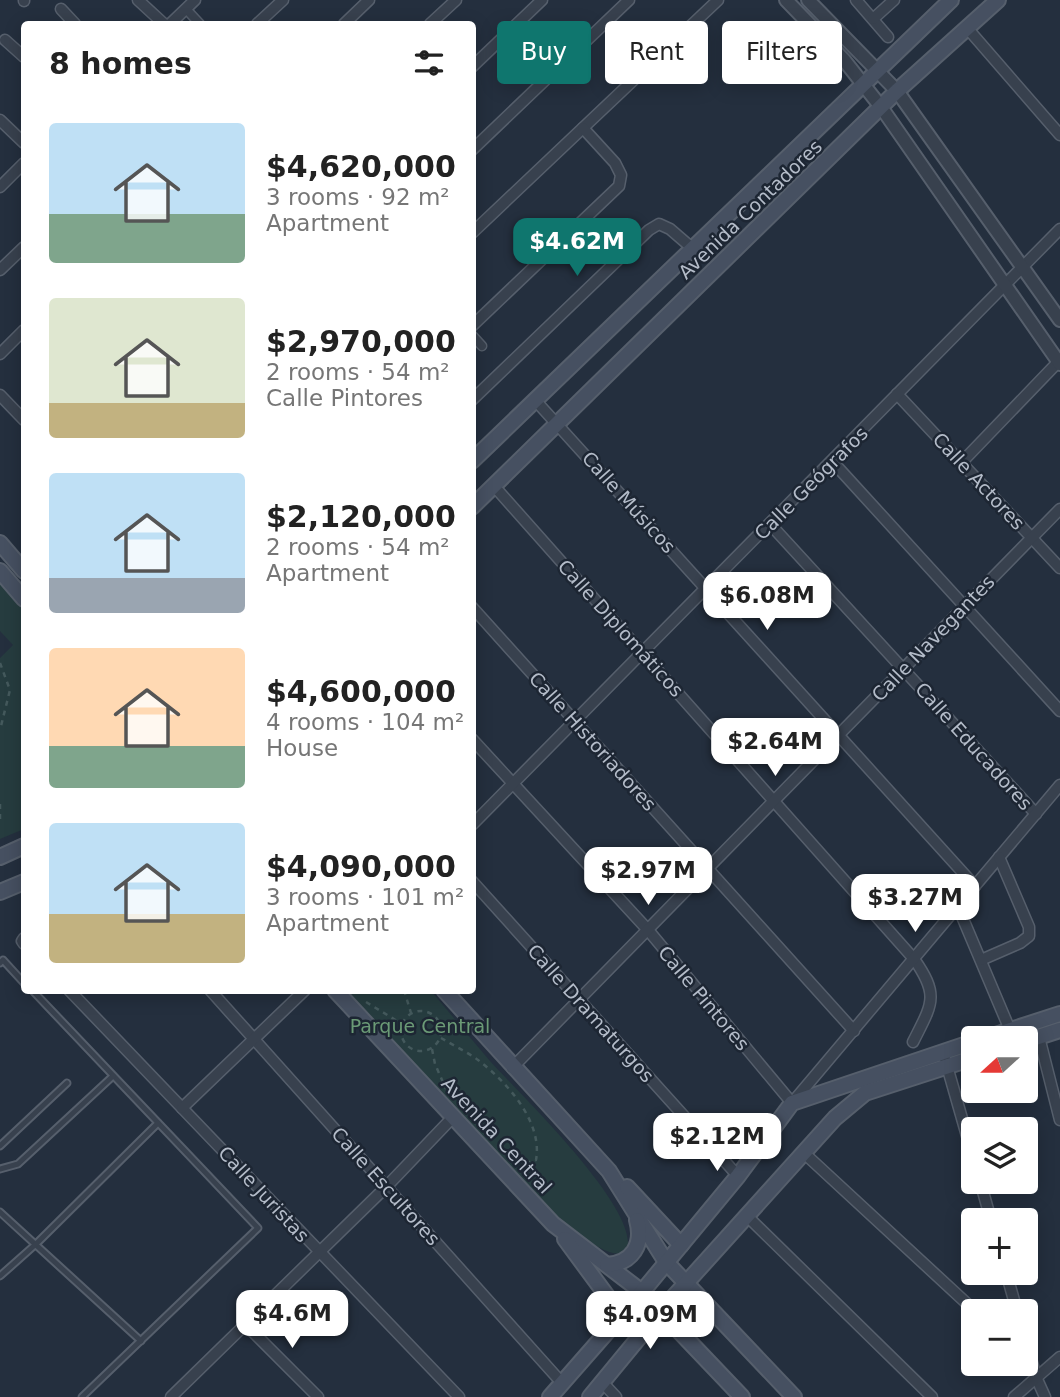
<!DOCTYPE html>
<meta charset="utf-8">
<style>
:root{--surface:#fff;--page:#f6f6f6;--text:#222;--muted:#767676;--accent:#0f766e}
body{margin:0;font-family:"DejaVu Sans",sans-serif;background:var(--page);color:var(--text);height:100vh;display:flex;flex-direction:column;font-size:26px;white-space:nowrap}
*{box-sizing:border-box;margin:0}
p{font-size:23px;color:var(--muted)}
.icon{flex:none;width:38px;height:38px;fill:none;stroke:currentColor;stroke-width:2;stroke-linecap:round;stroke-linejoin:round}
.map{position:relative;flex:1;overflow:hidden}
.side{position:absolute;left:21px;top:21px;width:455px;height:973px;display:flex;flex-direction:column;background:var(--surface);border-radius:7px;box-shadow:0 4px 18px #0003}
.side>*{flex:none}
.banner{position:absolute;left:497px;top:21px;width:457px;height:63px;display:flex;gap:14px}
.needle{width:46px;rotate:249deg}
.controls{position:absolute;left:961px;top:1026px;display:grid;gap:14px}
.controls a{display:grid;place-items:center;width:77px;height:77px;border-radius:7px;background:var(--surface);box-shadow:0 4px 18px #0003;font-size:35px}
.price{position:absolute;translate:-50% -60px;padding:0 16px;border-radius:14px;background:#fff;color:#222;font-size:23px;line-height:46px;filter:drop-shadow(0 2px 4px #0008)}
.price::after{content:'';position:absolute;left:50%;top:42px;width:21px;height:16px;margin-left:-10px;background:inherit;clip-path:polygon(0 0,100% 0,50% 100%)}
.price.on{background:var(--accent);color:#fff}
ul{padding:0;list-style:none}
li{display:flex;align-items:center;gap:21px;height:175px;padding:0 28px}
li span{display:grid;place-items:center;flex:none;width:196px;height:140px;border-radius:7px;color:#555}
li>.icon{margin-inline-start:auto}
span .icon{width:84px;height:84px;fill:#fffc;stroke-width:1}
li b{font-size:30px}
h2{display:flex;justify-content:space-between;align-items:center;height:84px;padding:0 28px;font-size:30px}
.tag{padding:0 24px;border-radius:7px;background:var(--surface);box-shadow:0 4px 18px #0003;font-size:24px;line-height:63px}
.tag.on{background:var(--accent);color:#fff}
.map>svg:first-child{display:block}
.green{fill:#263c3f}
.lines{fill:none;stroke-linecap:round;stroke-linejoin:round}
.service-casing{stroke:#565f6c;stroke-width:9}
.pedestrian-casing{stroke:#565f6c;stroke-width:11}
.minor-casing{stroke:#565f6c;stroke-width:13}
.tertiary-casing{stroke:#565f6c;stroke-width:16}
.secondary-casing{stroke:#565f6c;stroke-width:18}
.path{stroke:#44595c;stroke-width:2.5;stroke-dasharray:5 5;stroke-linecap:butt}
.service{stroke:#38414e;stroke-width:5}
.pedestrian{stroke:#38414e;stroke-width:8}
.minor{stroke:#38414e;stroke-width:10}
.tertiary{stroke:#38414e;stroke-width:12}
.secondary{stroke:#465061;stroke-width:14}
.labels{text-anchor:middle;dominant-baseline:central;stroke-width:5;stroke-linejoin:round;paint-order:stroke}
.street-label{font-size:19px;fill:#b4bcc9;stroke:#1d2633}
.park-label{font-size:19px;fill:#6b9a76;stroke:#1d2633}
</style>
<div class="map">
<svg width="1060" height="1397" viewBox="0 0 1060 1397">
<rect width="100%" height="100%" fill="#242f3e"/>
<!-- green -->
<g class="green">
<path d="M0 584 24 611V829L0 839V658L13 645 0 631Z"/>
<path d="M346 991H431C451 1014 470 1038 490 1061 521 1095 630 1200 628 1244 626 1247 623 1251 620 1253 605 1259 551 1214 538 1203Z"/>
</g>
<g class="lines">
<defs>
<g id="service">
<path d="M0 963 3 960 24 983"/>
<path d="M32 990 258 1228 82 1397"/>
<path d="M0 1146 67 1083"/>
<path d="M0 1169 18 1164 113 1076"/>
<path d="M0 1212 141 1341"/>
<path d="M0 1276 36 1244 158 1123"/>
</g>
<g id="pedestrian">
<path d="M186 9 200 24"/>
<path d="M472 335 482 346"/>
</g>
<g id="minor">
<path d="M24 0V1"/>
<path d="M138 0 164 24"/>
<path d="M856 0 888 37"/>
<path d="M61 9 75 24"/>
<path d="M873 19 894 0"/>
<path d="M170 24 195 0"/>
<path d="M257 24 283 0"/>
<path d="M344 24 369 0"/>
<path d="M430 24 456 0"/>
<path d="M968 29 1060 135"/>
<path d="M5 40 24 57"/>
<path d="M472 67 542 0"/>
<path d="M0 120 24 143"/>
<path d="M472 150 629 0"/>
<path d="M0 187 24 163"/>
<path d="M472 233 718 0"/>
<path d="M0 270 24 247"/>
<path d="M472 326 619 186 621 175 615 163 583 128"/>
<path d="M0 354 24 330"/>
<path d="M897 394 1060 568"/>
<path d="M0 395 24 420"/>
<path d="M472 400 649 230 659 224 670 229 692 248"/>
<path d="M535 400 975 886"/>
<path d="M832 461 1060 711"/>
<path d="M961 463 1060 360"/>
<path d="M494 486 914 959C940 996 932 1004 913 1042"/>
<path d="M770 524 1036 814"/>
<path d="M472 607 854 1031"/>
<path d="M472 739 648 930 792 1103 1060 785"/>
<path d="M472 825 1060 229"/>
<path d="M472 881 738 1176"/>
<path d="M958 907 1010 1030"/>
<path d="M24 938 22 941 24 944"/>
<path d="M981 960 1020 943 1029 936V927L999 857"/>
<path d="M69 990 459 1397"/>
<path d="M210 990 562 1383"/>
<path d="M1039 1037 1060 1120"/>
<path d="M943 1052 973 1157"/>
<path d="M512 1068 1060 509"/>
<path d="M182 1108 305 990"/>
<path d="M804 1153 975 1311"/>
<path d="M980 1181 991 1220"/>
<path d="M747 1216 932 1397"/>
<path d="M1006 1272 1017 1311"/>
<path d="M245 1324 318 1397"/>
<path d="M1026 1341 1036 1377 1045 1397"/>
<path d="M602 1382 616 1397"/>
<path d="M171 1397 387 1186 454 1116"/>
<path d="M1014 1397 1060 1357"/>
</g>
<g id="tertiary">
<path d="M786 0 844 60 881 107 1060 364"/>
<path d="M808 0 897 91 1060 320"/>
</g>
<g id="secondary">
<path d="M472 461 951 0"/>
<path d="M472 507 897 91 998 0"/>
<path d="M0 543 24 571"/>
<path d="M0 571 24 599"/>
<path d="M0 857 24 846"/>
<path d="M0 892 24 882"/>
<path d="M335 990 553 1224 642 1292 742 1397"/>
<path d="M444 990 609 1171 666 1262 794 1397"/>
<path d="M986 1038 1060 1014"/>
<path d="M1026 1041 1060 1030"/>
<path d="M627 1187 681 1245"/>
<path d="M565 1239 621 1315"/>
<path d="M607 1265C632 1263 644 1245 637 1220"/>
<path d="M550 1397 642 1292 738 1176 792 1103 973 1042"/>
<path d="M590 1397 660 1312 835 1118 865 1093 973 1058"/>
</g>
</defs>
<!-- service casing -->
<use href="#service" class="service-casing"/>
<!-- pedestrian casing -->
<use href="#pedestrian" class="pedestrian-casing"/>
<!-- minor casing -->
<use href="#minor" class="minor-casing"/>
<!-- tertiary casing -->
<use href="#tertiary" class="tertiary-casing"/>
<!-- secondary casing -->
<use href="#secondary" class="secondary-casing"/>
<!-- path -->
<g class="path">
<path d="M0 663 10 690 0 730"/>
<path d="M0 804V821"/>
<path d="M404 990 411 1013"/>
<path d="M366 1002 402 1024"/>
<circle cx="421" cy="1031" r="20"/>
<path d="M441 1038C453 1045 467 1052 478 1060 507 1082 543 1122 536 1160L526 1163 510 1157"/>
<path d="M432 1049 435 1064 446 1089"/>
</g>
<!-- service -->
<use href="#service" class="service"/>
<!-- pedestrian -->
<use href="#pedestrian" class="pedestrian"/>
<!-- minor -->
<use href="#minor" class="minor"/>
<!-- tertiary -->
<use href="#tertiary" class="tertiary"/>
<!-- secondary -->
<use href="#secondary" class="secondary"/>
</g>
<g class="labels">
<!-- street labels -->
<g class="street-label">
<text transform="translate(750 209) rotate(-44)">Avenida Contadores</text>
<text transform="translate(979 481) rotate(47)">Calle Actores</text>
<text transform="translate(811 483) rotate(-45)">Calle Geógrafos</text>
<text transform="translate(629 502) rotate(48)">Calle Músicos</text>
<text transform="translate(621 628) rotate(48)">Calle Diplomáticos</text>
<text transform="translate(933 638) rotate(-46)">Calle Navegantes</text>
<text transform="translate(593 741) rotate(48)">Calle Historiadores</text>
<text transform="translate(974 746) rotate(48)">Calle Educadores</text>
<text transform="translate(704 998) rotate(50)">Calle Pintores</text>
<text transform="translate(591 1013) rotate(48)">Calle Dramaturgos</text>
<text transform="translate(497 1135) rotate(47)">Avenida Central</text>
<text transform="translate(386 1186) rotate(48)">Calle Escultores</text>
<text transform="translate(264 1194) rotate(47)">Calle Juristas</text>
</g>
<!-- park labels -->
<g class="park-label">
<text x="420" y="1026">Parque Central</text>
</g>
</g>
</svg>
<div class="controls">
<a><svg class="needle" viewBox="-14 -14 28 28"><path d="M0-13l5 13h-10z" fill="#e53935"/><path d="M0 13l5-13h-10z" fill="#767676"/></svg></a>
<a><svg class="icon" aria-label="layers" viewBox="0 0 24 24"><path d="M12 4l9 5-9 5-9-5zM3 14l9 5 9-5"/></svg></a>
<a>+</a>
<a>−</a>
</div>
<b class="price on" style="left:577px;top:278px">$4.62M</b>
<b class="price" style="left:767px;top:632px">$6.08M</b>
<b class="price" style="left:775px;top:778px">$2.64M</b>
<b class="price" style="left:648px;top:907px">$2.97M</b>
<b class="price" style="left:915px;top:934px">$3.27M</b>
<b class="price" style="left:717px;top:1173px">$2.12M</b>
<b class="price" style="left:292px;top:1350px">$4.6M</b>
<b class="price" style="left:650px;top:1351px">$4.09M</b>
<div class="banner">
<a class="tag on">Buy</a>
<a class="tag">Rent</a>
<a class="tag">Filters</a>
</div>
<section class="side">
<h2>8 homes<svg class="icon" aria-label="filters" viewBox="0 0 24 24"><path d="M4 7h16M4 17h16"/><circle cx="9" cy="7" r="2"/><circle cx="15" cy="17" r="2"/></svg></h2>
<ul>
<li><span style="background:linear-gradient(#bfe0f5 65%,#7fa58c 0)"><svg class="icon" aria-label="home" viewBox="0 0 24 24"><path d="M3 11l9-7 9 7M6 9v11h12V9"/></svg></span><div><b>$4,620,000</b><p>3 rooms · 92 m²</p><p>Apartment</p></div></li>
<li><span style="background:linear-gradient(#dfe7d0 75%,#c2b280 0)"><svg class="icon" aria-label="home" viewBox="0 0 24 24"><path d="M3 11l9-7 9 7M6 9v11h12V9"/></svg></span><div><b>$2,970,000</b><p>2 rooms · 54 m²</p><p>Calle Pintores</p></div></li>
<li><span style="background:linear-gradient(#bfe0f5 75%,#9aa5b1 0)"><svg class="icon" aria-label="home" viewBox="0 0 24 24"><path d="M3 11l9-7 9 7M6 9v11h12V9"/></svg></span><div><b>$2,120,000</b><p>2 rooms · 54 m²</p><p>Apartment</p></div></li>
<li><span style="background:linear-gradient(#ffd9b3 70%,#7fa58c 0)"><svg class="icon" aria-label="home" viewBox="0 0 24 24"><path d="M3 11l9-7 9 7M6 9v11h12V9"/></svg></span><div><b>$4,600,000</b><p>4 rooms · 104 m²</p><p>House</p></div></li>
<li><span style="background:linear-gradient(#bfe0f5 65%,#c2b280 0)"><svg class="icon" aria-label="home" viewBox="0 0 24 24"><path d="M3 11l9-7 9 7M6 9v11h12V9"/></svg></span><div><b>$4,090,000</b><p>3 rooms · 101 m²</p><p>Apartment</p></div></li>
</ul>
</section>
</div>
